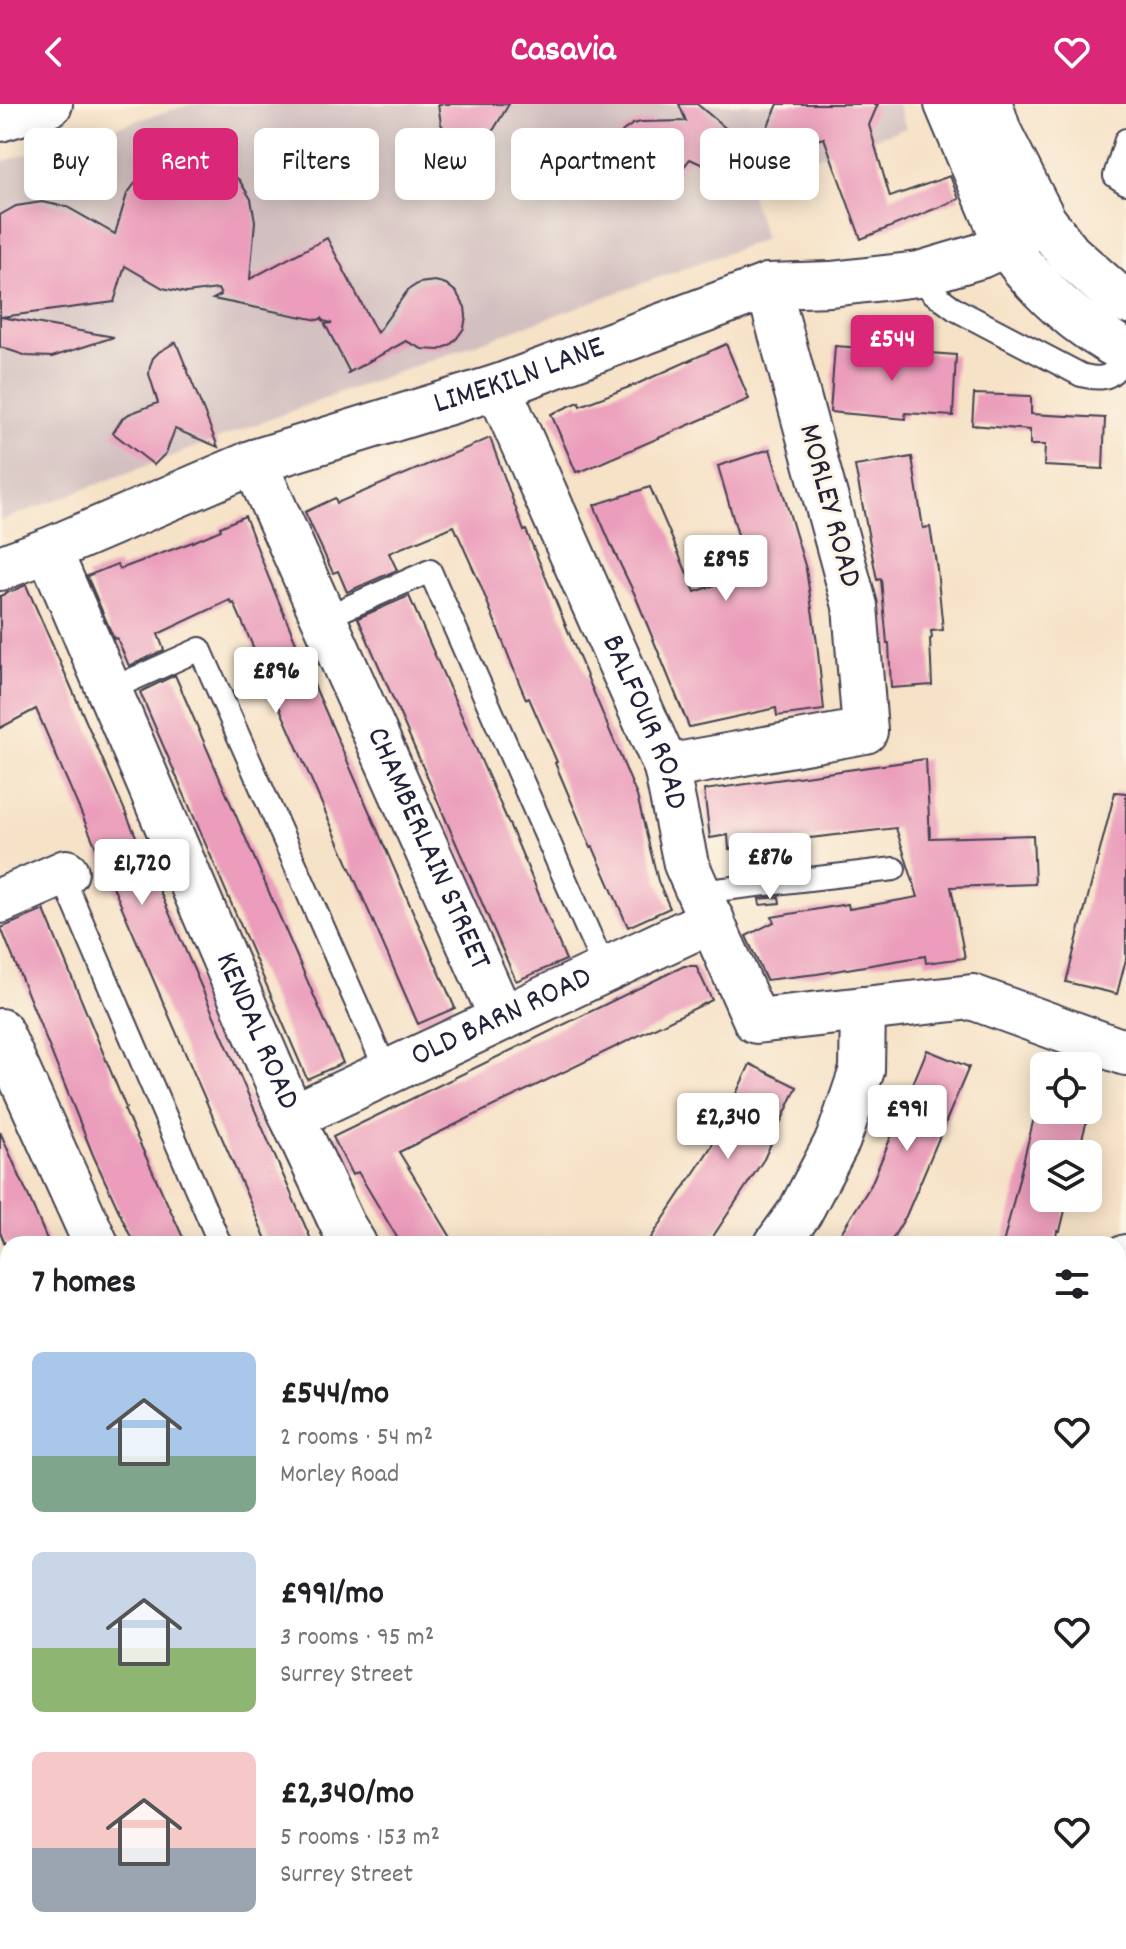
<!DOCTYPE html>
<meta charset="utf-8">
<style>
:root{--surface:#fff;--page:#f6f6f6;--text:#202124;--muted:#757577;--accent:#db2777}
body{margin:0;font-family:Dekko,sans-serif;background:var(--page);color:var(--text);height:100vh;display:flex;flex-direction:column;font-size:30px;white-space:nowrap}
*{box-sizing:border-box;margin:0}
p{font-size:26px;color:var(--muted)}
.icon{flex:none;width:44px;height:44px;fill:none;stroke:currentColor;stroke-width:2;stroke-linecap:round;stroke-linejoin:round}
.map{position:relative;flex:1;overflow:hidden}
.panel{position:absolute;left:0px;top:1132px;width:1126px;height:714px;display:flex;flex-direction:column;background:var(--surface);border-radius:24px 24px 0 0;box-shadow:0 4px 20px #0003}
.panel>*{flex:none}
.guide{position:absolute;left:24px;top:24px;width:1078px;height:72px;display:flex;gap:16px}
.controls{position:absolute;left:1030px;top:948px;display:grid;gap:16px}
.controls a{display:grid;place-items:center;width:72px;height:72px;border-radius:12px;background:var(--surface);box-shadow:0 4px 20px #0003;font-size:40px}
.price{position:absolute;translate:-50% -68px;padding:0 18px;border-radius:8px;background:#fff;color:#222;font-size:26px;line-height:52px;filter:drop-shadow(0 2px 4px #0008)}
.price::after{content:'';position:absolute;left:50%;top:48px;width:24px;height:18px;margin-left:-12px;background:inherit;clip-path:polygon(0 0,100% 0,50% 100%)}
.price.current{background:var(--accent);color:#fff}
ul{padding:0;list-style:none}
li{display:flex;align-items:center;gap:24px;height:200px;padding:0 32px}
li span{display:grid;place-items:center;flex:none;width:224px;height:160px;border-radius:12px;color:#555}
li>.icon{margin-inline-start:auto}
span .icon{width:96px;height:96px;fill:#fffc;stroke-width:1}
li b{font-size:34px}
h2{display:flex;justify-content:space-between;align-items:center;height:96px;padding:0 32px;font-size:34px}
.pill{padding:0 28px;border-radius:12px;background:var(--surface);box-shadow:0 4px 20px #0003;font-size:28px;line-height:72px}
.pill.current{background:var(--accent);color:#fff}
header{display:flex;justify-content:space-between;align-items:center;height:104px;padding:0 32px;background:var(--accent);color:#fff;font-size:36px;font-weight:700}
.map>svg:first-child{display:block}
.industrial{fill:#d2bfc0}
.green{fill:#99d488;stroke:#5e7b62;stroke-width:2}
.building{fill:#eb9dbb}
.lines{fill:none;stroke-linecap:round;stroke-linejoin:round}
.lane-casing{stroke:#423f50;stroke-width:26}
.street-casing{stroke:#423f50;stroke-width:48}
.secondary-casing{stroke:#423f50;stroke-width:48}
.primary-casing{stroke:#423f50;stroke-width:48}
.highway-casing{stroke:#423f50;stroke-width:48}
.lane{stroke:#fff;stroke-width:22}
.street{stroke:#fff;stroke-width:44}
.secondary{stroke:#fff;stroke-width:44}
.primary{stroke:#fff;stroke-width:44}
.highway{stroke:#fff;stroke-width:44}
.labels{text-anchor:middle;dominant-baseline:central;stroke-width:6;stroke-linejoin:round;paint-order:stroke}
.street-label{font-size:32px;fill:#22223b;stroke:#fcf5e5}
</style>
<header><svg class="icon" aria-label="back" viewBox="0 0 24 24"><path d="M15 5l-7 7 7 7"/></svg>Casavia<svg class="icon" aria-label="heart" viewBox="0 0 24 24"><path d="M12 20l-8-8c-3-5 5-10 8-4 3-6 11-1 8 4z"/></svg></header>
<div class="map">
<svg width="1126" height="1845" viewBox="0 0 1126 1845">
<rect width="100%" height="100%" fill="#fcf5e5"/>
<filter id="ink" filterUnits="userSpaceOnUse"><feTurbulence type="fractalNoise" baseFrequency=".0125" numOctaves="2"/><feDisplacementMap in="SourceGraphic" scale="16" xChannelSelector="R" yChannelSelector="G"/><feConvolveMatrix kernelMatrix="1 2 1 2 8 2 1 2 1" color-interpolation-filters="sRGB"/></filter>
<filter id="wash" filterUnits="userSpaceOnUse"><feTurbulence type="fractalNoise" baseFrequency=".006" numOctaves="4" result="noise"/><feDisplacementMap in="SourceGraphic" scale="32" xChannelSelector="R" yChannelSelector="G"/><feGaussianBlur stdDeviation="1.8" result="paint"/><feColorMatrix in="noise" values="0 0 0 0 0 0 0 0 0 0 0 0 0 0 0 0 0 1.4 0 .05"/><feComposite in="paint" operator="in"/></filter>
<g filter="url(#wash)">
<rect width="100%" height="100%" fill="#f6e2c7"/>
<!-- industrial -->
<path class="industrial" d="M192 0H897L906 24 746 76 765 135 302 303 0 417V58Z"/>
<!-- green -->
<g class="green">
<path d="M8 1331V1371L0 1375V1336Z"/>
<path d="M1126 1598V1672L1118 1674V1601Z"/>
<path d="M787 1838H1006L1007 1845H794Z"/>
</g>
<g id="blocks">
<!-- building -->
<g class="building">
<path d="M438 0H509L491 30 482 36 472 39 455 36 447 29 441 20Z"/>
<path d="M679 0H697L741 37 735 55 730 61 722 65 714 66 690 55 672 78 665 84 654 88H639L627 82 616 70 612 59 615 38 623 27 633 20 641 18 686 17Z"/>
<path d="M778 0H878L869 21 890 93 950 72 959 95 861 135 824 34 798 41 789 40 766 26Z"/>
<path d="M180 54H201L222 62 239 76 251 95 255 117 250 175 327 134 377 229 408 186 419 179 435 177 446 180 456 188 465 203 466 212 464 224 457 234 450 241 439 246 422 245 406 237 348 269 349 267 325 220 332 219 323 217 322 214 318 216 213 195 221 191 218 185 186 189 163 184 125 162 114 198 1 213 114 233 52 253 27 252 0 243V111L16 102 42 98 67 103 115 130 127 90 140 73 158 60Z"/>
<path d="M176 238 218 343 175 325 166 349 154 361 113 329 122 315 129 310 158 299 149 270 150 262 153 254 159 248Z"/>
<path d="M726 240 749 295 580 368V367L576 368 551 310 579 298 580 302 637 280Z"/>
<path d="M835 242 956 251 953 312 905 309 906 315 830 308Z"/>
<path d="M974 290 1031 292V310L1105 314 1103 365 1044 362 1045 341H1030V326L972 321Z"/>
<path d="M490 334 524 427 526 426 637 692 658 777 670 804 628 823 593 743 591 744 555 659 557 658 529 594 526 595 518 576 480 480 454 422 389 449 397 466 347 488 338 467 333 469 305 408 335 394 337 399Z"/>
<path d="M770 345 806 465 817 539 824 606 777 612 776 604 689 623 635 491 612 443 594 401 650 383 695 488 749 469 718 362Z"/>
<path d="M912 353 923 424 930 423 937 465 943 526 931 527 932 534 930 535 932 581 891 584 889 539H887L881 475 877 476 855 362Z"/>
<path d="M245 412 268 472 308 567 455 904 418 920 234 499 232 500 230 496 158 530 164 546 129 562 117 534 114 535 87 472 117 460 120 465 195 437 221 426 220 423Z"/>
<path d="M26 481 75 592 313 1140H268L36 605 0 624V492Z"/>
<path d="M409 492 517 738 566 856 516 877 358 514Z"/>
<path d="M175 571 343 959 307 975 140 588Z"/>
<path d="M926 655 930 734 1033 731 1035 780 951 783 965 854 926 859 925 852 817 870 766 876 746 832 774 818 772 813 848 800 849 805 918 793 896 724 776 738 778 765 754 767 750 742 729 745 728 731 710 734 704 686Z"/>
<path d="M1115 688 1126 689V855L1117 890 1066 878Z"/>
<path d="M779 793 780 799 760 801 759 795Z"/>
<path d="M44 806 126 1004 124 1005 186 1140H134L93 1051 1 824Z"/>
<path d="M684 862H696L712 896 399 1048 455 1140H401L358 1068 352 1071 333 1033Z"/>
<path d="M927 946 969 963 906 1112 889 1140H834L871 1081Z"/>
<path d="M750 960 797 983 764 1055 708 1140H647L711 1043Z"/>
<path d="M1044 973V1006H1088V980L1096 982 1078 1050H1044V1094H1068L1060 1127H1057L1055 1140H1003Z"/>
<path d="M0 1028 32 1100 49 1140H5L0 1128Z"/>
</g>
</g>
</g>
<g filter="url(#ink)">
<use href="#blocks" fill-opacity="0" stroke="#423f50" stroke-width="2"/>
<g class="lines">
<defs>
<g id="lane">
<path d="M1126 36 1115 72 1126 79"/>
<path d="M919 170 932 188 955 205 1081 271C1107 278 1112 272 1126 252"/>
<path d="M324 514 430 467 605 866"/>
<path d="M109 586 200 545 387 968"/>
<path d="M61 769 220 1140"/>
<path d="M699 788 894 765"/>
<path d="M1028 1838 1030 1845"/>
</g>
<g id="street">
<path id="s1" d="M498 283 666 663 686 760 756 917 972 893 1126 949"/>
<path id="s2" d="M254 358 502 914"/>
<path id="s3" d="M49 446 292 1013 342 1120 354 1140"/>
<path id="s4" d="M0 464 49 446 254 358 498 283 768 182 831 180 919 170 980 152 1006 140 1039 120"/>
<path d="M666 663 865 627 855 502 768 182"/>
<path d="M0 797 66 768"/>
<path d="M0 927 96 1140"/>
<path id="s5" d="M292 1013 712 816"/>
<path d="M777 1140 800 1108 838 1036 862 966 863 905"/>
<path d="M0 1409 8 1405"/>
<path d="M1118 1702 1126 1700"/>
<path d="M418 1838 421 1845"/>
</g>
<g id="secondary">
<path d="M1118 1185 1126 1153"/>
<path d="M714 1845 719 1838"/>
</g>
<g id="primary">
<path d="M947 0 1006 140C1035 184 1079 223 1126 247"/>
<path d="M990 0 999 28 1044 117 1069 150 1114 190 1126 197"/>
</g>
<g id="highway">
<path d="M0 15 50 0"/>
<path d="M1118 1506 1126 1502"/>
<path d="M1118 1561 1126 1558"/>
<path d="M0 1648H8"/>
<path d="M0 1700 8 1699"/>
</g>
</defs>
<!-- lane casing -->
<use href="#lane" class="lane-casing"/>
<!-- street casing -->
<use href="#street" class="street-casing"/>
<!-- secondary casing -->
<use href="#secondary" class="secondary-casing"/>
<!-- primary casing -->
<use href="#primary" class="primary-casing"/>
<!-- highway casing -->
<use href="#highway" class="highway-casing"/>
<!-- lane -->
<use href="#lane" class="lane"/>
<!-- street -->
<use href="#street" class="street"/>
<!-- secondary -->
<use href="#secondary" class="secondary"/>
<!-- primary -->
<use href="#primary" class="primary"/>
<!-- highway -->
<use href="#highway" class="highway"/>
</g>
</g>
<g class="labels">
<!-- street labels -->
<g class="street-label">
<text stroke="none"><textPath href="#s4" startOffset="554">LIMEKILN LANE</textPath></text>
<text transform="translate(828 402) rotate(75)">MORLEY ROAD</text>
<text stroke="none"><textPath href="#s1" startOffset="366">BALFOUR ROAD</textPath></text>
<text stroke="none"><textPath href="#s2" startOffset="424">CHAMBERLAIN STREET</textPath></text>
<text stroke="none"><textPath href="#s5" startOffset="232">OLD BARN ROAD</textPath></text>
<text stroke="none"><textPath href="#s3" startOffset="524">KENDAL ROAD</textPath></text>
</g>
</g>
</svg>
<div class="controls">
<a><svg class="icon" aria-label="locate" viewBox="0 0 24 24"><circle cx="12" cy="12" r="6"/><path d="M12 2v4M12 18v4M2 12h4M18 12h4"/></svg></a>
<a><svg class="icon" aria-label="layers" viewBox="0 0 24 24"><path d="M12 4l9 5-9 5-9-5zM3 14l9 5 9-5"/></svg></a>
</div>
<b class="price current" style="left:892px;top:279px">£544</b>
<b class="price" style="left:726px;top:499px">£895</b>
<b class="price" style="left:276px;top:611px">£896</b>
<b class="price" style="left:770px;top:797px">£876</b>
<b class="price" style="left:142px;top:803px">£1,720</b>
<b class="price" style="left:907px;top:1049px">£991</b>
<b class="price" style="left:728px;top:1057px">£2,340</b>
<div class="guide">
<a class="pill">Buy</a>
<a class="pill current">Rent</a>
<a class="pill">Filters</a>
<a class="pill">New</a>
<a class="pill">Apartment</a>
<a class="pill">House</a>
</div>
<section class="panel">
<h2>7 homes<svg class="icon" aria-label="filters" viewBox="0 0 24 24"><path d="M4 7h16M4 17h16"/><circle cx="9" cy="7" r="2"/><circle cx="15" cy="17" r="2"/></svg></h2>
<ul>
<li><span style="background:linear-gradient(#a9c7e8 65%,#7fa58c 0)"><svg class="icon" aria-label="home" viewBox="0 0 24 24"><path d="M3 11l9-7 9 7M6 9v11h12V9"/></svg></span><div><b>£544/mo</b><p>2 rooms · 54 m²</p><p>Morley Road</p></div><svg class="icon" aria-label="heart" viewBox="0 0 24 24"><path d="M12 20l-8-8c-3-5 5-10 8-4 3-6 11-1 8 4z"/></svg></li>
<li><span style="background:linear-gradient(#c9d6e8 60%,#8fb573 0)"><svg class="icon" aria-label="home" viewBox="0 0 24 24"><path d="M3 11l9-7 9 7M6 9v11h12V9"/></svg></span><div><b>£991/mo</b><p>3 rooms · 95 m²</p><p>Surrey Street</p></div><svg class="icon" aria-label="heart" viewBox="0 0 24 24"><path d="M12 20l-8-8c-3-5 5-10 8-4 3-6 11-1 8 4z"/></svg></li>
<li><span style="background:linear-gradient(#f6c9c9 60%,#9aa5b1 0)"><svg class="icon" aria-label="home" viewBox="0 0 24 24"><path d="M3 11l9-7 9 7M6 9v11h12V9"/></svg></span><div><b>£2,340/mo</b><p>5 rooms · 153 m²</p><p>Surrey Street</p></div><svg class="icon" aria-label="heart" viewBox="0 0 24 24"><path d="M12 20l-8-8c-3-5 5-10 8-4 3-6 11-1 8 4z"/></svg></li>
</ul>
</section>
</div>
